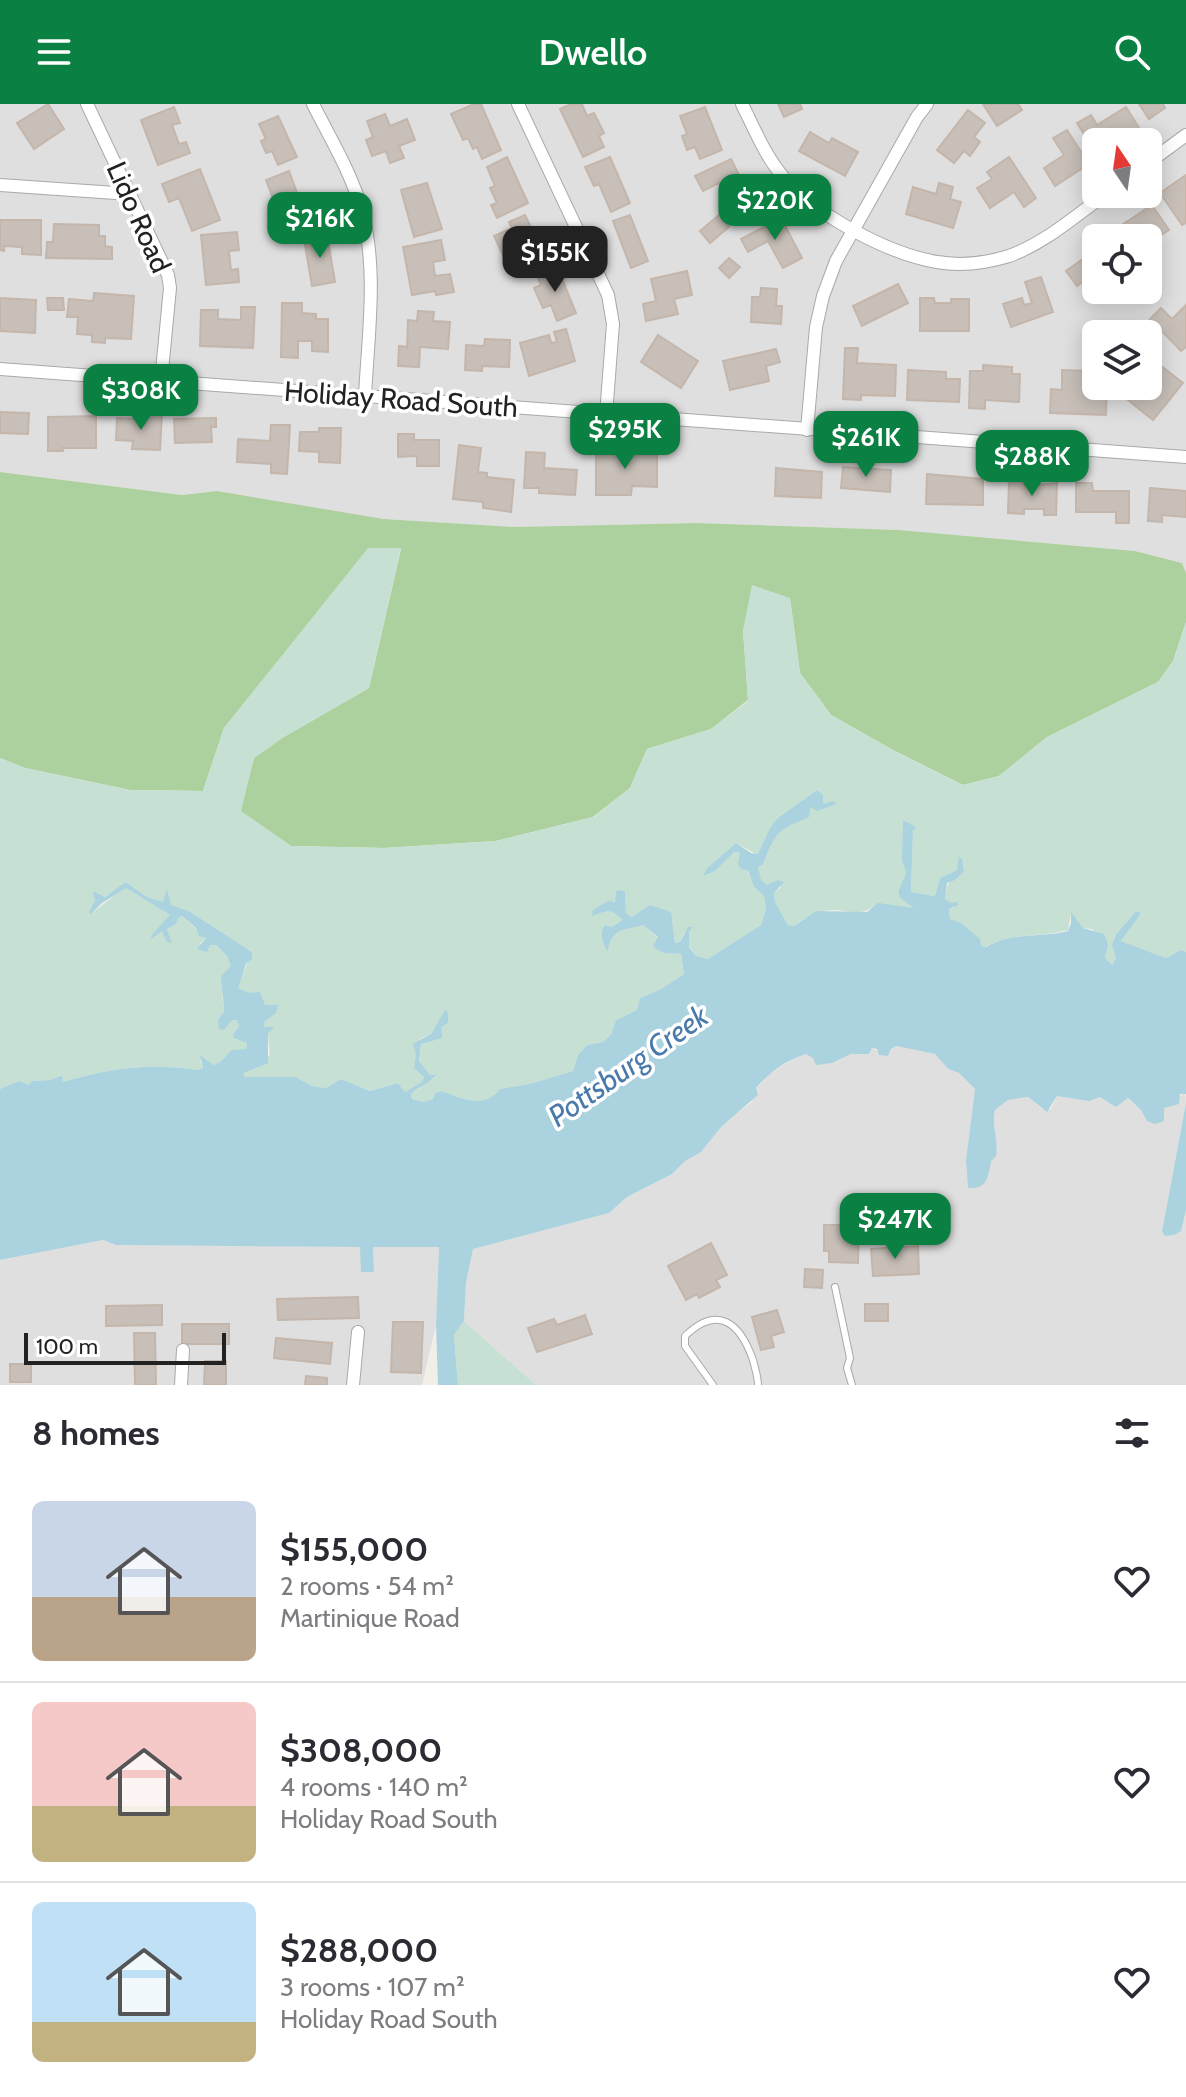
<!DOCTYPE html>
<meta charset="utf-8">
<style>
:root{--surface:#fff;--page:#f2f2f3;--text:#2b2b33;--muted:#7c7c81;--line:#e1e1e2;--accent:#0b8043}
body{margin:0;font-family:Cabin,sans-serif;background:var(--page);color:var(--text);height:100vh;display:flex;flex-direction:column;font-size:30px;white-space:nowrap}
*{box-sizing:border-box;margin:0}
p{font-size:26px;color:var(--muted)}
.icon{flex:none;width:44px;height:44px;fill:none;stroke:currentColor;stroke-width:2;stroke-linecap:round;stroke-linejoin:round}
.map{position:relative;height:1281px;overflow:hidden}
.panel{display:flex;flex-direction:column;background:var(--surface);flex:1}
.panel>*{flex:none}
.needle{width:52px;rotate:347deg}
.buttons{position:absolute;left:1082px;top:24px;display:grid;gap:16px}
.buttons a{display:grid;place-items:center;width:80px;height:80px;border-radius:12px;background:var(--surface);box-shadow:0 4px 20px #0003;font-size:40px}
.scale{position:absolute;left:24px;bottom:20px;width:202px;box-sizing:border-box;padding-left:8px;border:4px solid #222;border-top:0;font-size:22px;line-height:28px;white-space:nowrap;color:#222;-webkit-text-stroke:6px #fff;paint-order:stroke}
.price{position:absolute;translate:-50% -68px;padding:0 18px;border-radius:16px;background:var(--accent);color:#fff;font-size:26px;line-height:52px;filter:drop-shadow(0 2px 4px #0008)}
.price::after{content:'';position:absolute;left:50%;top:48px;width:24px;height:18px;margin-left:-12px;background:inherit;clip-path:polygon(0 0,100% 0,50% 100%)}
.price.active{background:#222;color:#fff}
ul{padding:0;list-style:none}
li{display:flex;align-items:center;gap:24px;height:200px;padding:0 32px}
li+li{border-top:2px solid var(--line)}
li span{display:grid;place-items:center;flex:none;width:224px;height:160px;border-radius:12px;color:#555}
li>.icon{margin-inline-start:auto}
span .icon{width:96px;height:96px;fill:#fffc;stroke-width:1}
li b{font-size:34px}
h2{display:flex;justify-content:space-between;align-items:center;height:96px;padding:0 32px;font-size:34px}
header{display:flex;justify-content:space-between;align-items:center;height:104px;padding:0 32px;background:var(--accent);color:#fff;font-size:36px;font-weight:600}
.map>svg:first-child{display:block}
.residential{fill:#e0dfdf;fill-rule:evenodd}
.forest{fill:#add19e}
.wetland{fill:#c6e0d4}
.water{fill:#aad3df}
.building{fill:#c7bfb8;stroke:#c4b6ab;stroke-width:2}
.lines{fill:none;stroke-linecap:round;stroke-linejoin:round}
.lane-casing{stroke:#a9a9a9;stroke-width:8}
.street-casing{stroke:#a9a9a9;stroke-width:14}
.lane{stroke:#fff;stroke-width:6}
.street{stroke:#fff;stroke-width:12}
.labels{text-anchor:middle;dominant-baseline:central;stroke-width:7;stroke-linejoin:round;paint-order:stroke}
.street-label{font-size:28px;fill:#222;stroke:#fff}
.water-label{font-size:30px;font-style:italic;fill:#4a7aab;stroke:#fff}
</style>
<header><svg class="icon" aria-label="menu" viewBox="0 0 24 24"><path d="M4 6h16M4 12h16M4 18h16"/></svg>Dwello<svg class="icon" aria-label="search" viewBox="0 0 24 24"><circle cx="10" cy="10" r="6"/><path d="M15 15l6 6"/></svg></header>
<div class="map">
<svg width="1186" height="1281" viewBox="0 0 1186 1281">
<rect width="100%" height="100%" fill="#f2efe9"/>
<!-- residential -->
<g class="residential">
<path d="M0 0H1186V469L1182 459 1135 447 899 426 696 419 514 423 384 415 217 387 182 391 0 368ZM1096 38H1148V90H1096ZM1096 134H1148V186H1096ZM1096 230H1148V282H1096Z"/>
<path d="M896 942 935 950 948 965 959 969 975 985 966 1056 989 1073 991 1056 997 1045 993 1015 995 1006 1008 996 1028 993 1042 1005H1051L1057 992 1089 996 1100 993 1127 994 1141 1006 1147 1017 1163 1009 1164 1003 1185 989 1186 999 1162 1126 1181 1127 1186 1106V1281H536L464 1217 466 1179 473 1145 609 1109 627 1093 672 1070 685 1057 701 1048 721 1022 752 998 756 985 769 970 797 953 806 950 832 959 851 950H869L872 944 888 952 891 945Z"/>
<path d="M103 1136 117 1141 361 1143V1167H374L373 1143H439L436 1221 422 1281H0V1156Z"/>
</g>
<!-- forest -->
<path class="forest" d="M0 368 182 391 217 387 384 415 514 423 696 419 899 426 1135 447 1182 459 1186 469V518L1173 557 1158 578 1047 633 999 672 963 681 891 645 831 611 800 569 790 494 743 526 748 596 711 625 647 645 630 684 593 713 496 737 384 744 291 742 240 707 254 654 282 634 369 584 401 445H368L224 624 203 687 130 686 25 664 0 654Z"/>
<!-- wetland -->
<g class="wetland">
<path d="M368 444H401L369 584 282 634 254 654 241 707 291 742 384 744 496 737 594 713 630 684 647 645 711 625 748 597 743 526 752 481 790 494 800 569 831 611 891 645 963 681 999 672 1047 633 1158 578 1173 557 1186 518V848L1181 846 1166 854 1121 837 1140 809 1136 807 1117 829 1116 854 1112 862 1105 854 1108 841 1092 825 1083 824 1071 810 1068 826C1039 834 1012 828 985 843L980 842V835L961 820 950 815 949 805 955 803 945 796C946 783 949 776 957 766L940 774 935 792 911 788 913 722 904 740 902 757 906 769 898 789 900 794 915 804 872 803C862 812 848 807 835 806 822 805 803 814 794 822L788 821 775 798 774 789 781 783 778 777 767 781 760 776 758 763 763 761 775 731 783 723 792 721 810 703 822 700 817 686 779 713 758 751 736 739 707 764 734 748 740 749 754 783 764 792 766 805 761 821 708 855 696 852 689 842V828L692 824 684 829 680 838 675 839 672 816 632 813 626 809 625 788 601 809 606 805 615 808 622 816 612 823 605 821 608 847C611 824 624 827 643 821L677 850H681L684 870 661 885 640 894 637 906 616 916 611 930 603 938 587 941 578 951 573 967 529 980 500 985C483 1006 463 994 441 987L435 989 433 995 423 998 412 995 411 990 435 973 436 970 430 971 419 958 421 940 434 935 444 912 432 929 420 935 414 964 424 972 423 978 405 988 398 979 370 987 341 975 326 984 312 982 296 973 244 974V969L270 951 268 930 273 923H264L265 917 271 911C262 897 252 890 237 884L252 848 189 807 147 793 126 778 116 787 95 797 91 810 125 783 170 811C167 819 158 824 153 835L162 826 171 839 167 825 176 820 178 813 182 812 206 834 200 840 216 841 227 852 232 862 222 892 224 907 218 916H238L239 922 233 930 247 939 246 945 226 952 220 958 213 961 200 955 203 964 197 966C150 959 108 964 63 978L61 971 50 976 32 977 30 982 19 977 0 985V654L25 664 130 686 203 687 224 624Z"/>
<path d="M464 1217 536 1281H458L454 1231Z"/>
</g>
<!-- water -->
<g class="water">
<path d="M817 686 823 691V700L834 697 836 700 817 707 810 703 809 713C775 728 777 726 763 761L758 763 761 776 767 781 778 776 784 778 774 789 775 798 788 821 794 822 816 807 867 808 878 799 914 804 900 794 898 788 906 769 902 757 903 716 917 724 913 726 911 788 935 792 940 774 957 766 959 753 962 755 964 767 955 776 947 779 945 795 951 799 957 798 958 801 949 805 950 815 961 819 980 835 981 842 986 843C1012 828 1039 834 1068 827L1071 819V808L1083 824 1104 830 1108 841 1105 854 1112 861 1116 854 1112 841 1117 829 1136 807 1141 809 1121 837 1166 854 1181 846 1186 848V990H1180L1179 1000 1164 1004V1017L1155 1020 1147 1017 1141 1006 1128 994 1116 1003 1100 993 1089 997 1057 992 1047 1008 1028 993 1008 996 995 1006C991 1022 999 1037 996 1052L991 1057C989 1072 987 1086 968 1084L966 1056 975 985 959 969 948 965 935 950 896 942 891 945 888 952 879 951 877 945 872 944 869 950H851L832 959 816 961 813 954 806 950C786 956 769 969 756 984L758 991 721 1023 701 1048 685 1057 672 1070 627 1093 609 1109 473 1145 466 1179 464 1217 454 1231 458 1281H438L436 1221 439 1143H373L374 1168H361L360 1143 116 1141 103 1136 0 1156V985L19 977 29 981 32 977 50 976 62 971 63 978C109 964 150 959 197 966L203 964 200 951 213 961 220 958 232 946 246 945 247 939 234 934 233 930 239 922 237 916H232L224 926 219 925 218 916 224 907 221 872 231 862 227 852 216 841H210L207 848 197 845 206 834 199 832 196 824 182 812 178 814 176 820 167 825 172 839 167 838 162 827 152 835 151 832 170 811 126 784 102 799 91 810 89 808 95 797 93 787 105 793 126 778 147 793 163 798 167 785 171 801 189 807 252 848V855L246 860 238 884 249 889 260 888 265 901H278L276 909 265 917 264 923H274L268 930V959L244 969V973H296L312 982 326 984 341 975 370 987 398 979 405 988 422 978 424 973 414 964 416 951 413 940 432 929 445 906 448 908V919L441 923 442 934 421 940 419 957 430 971 437 970C430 979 420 982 411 990L412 995 423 998 433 995 435 989 441 987C463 994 483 1006 500 985L529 980 573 967 578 951 587 941 603 938 611 930 616 916 637 906 640 894 661 885 684 870 681 850C669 849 663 851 653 842L658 833 643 821C623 827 611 824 608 848 603 840 599 829 605 821L612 823 622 816C611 803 606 807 592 812L593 806 608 797 615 798 616 787 621 786 625 788 626 809 632 813 650 801 671 808 675 839 680 838 688 823H693L689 828V843L696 852 708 855 761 821 766 805 764 792 754 783 748 767 740 764 738 759 740 749 734 748 715 767 703 772 707 764 736 739 751 749 758 750 770 724 779 713Z"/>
<path d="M1186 999V1106L1181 1127 1174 1131 1165 1132 1162 1127Z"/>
</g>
<!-- building -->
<g class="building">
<path d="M48 0 64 25 34 45 17 19Z"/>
<path d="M474 0H481L501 46 482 55 477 43 473 45 468 34 463 36 451 10Z"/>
<path d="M571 0H582L587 12 594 9 604 29 599 32 604 43 583 53 560 5Z"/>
<path d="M778 0H800L802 5 784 13Z"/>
<path d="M983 0H1018L1022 6 997 22Z"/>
<path d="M1139 0H1163L1165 4 1149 15Z"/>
<path d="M174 3 180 19 172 21 179 40 186 38 190 49 158 61 141 16Z"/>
<path d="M705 3 722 46 700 55 695 43 687 46 682 32 687 30 680 12Z"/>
<path d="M1126 3 1139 24 1116 38H1096V49L1077 19 1091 11 1097 21Z"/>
<path d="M968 6 985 19 974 33 980 38 970 52 964 47 954 59 937 46Z"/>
<path d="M385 10 390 22 407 15 415 36 399 42 404 54 390 59 386 47 372 52 366 36 373 33 367 17Z"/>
<path d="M278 12 297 53 278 61 272 47 266 49 261 37 266 35 259 20Z"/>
<path d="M1067 26 1089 60 1055 82 1044 64 1064 51 1053 34Z"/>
<path d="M810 28 829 39 832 34 858 48 845 72 799 47Z"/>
<path d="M507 53 528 99 497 114 491 101 497 99 490 84 495 82 487 63Z"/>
<path d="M610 53 630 99 611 108 599 80 594 82 585 63Z"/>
<path d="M1009 53 1036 94 1024 103 1014 88 990 104 977 84 992 75 987 68Z"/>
<path d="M731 55 751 95 732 104 719 79 703 87 695 72Z"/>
<path d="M200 65 220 116 192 127 179 94 169 98 162 80Z"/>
<path d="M289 67 303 105 319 99 326 116 287 131 266 76Z"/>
<path d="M1186 71V119L1182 121 1160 89Z"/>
<path d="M427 79 442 125 414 133 401 86Z"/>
<path d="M939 79 953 83 950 95 961 98 953 124 906 110 913 83 936 90Z"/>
<path d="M1152 101 1169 126 1148 140V134H1110L1107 131Z"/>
<path d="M525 111 543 148 509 164 494 132 512 124 509 118Z"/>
<path d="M630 111 648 157 631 164 613 117Z"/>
<path d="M719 111 729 123 710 139 700 127Z"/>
<path d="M781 114 802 154 783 164 768 137 748 148 741 135Z"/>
<path d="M0 116H41V151L22 150V143L4 142V147L0 146Z"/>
<path d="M54 120 99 121V132H105V142L112 143V155L46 154 47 138H53Z"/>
<path d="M237 128 239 146 229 147 231 166 238 165 239 178 206 181 201 131Z"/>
<path d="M327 131 335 178 312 182 304 135Z"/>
<path d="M441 136 445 156 433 158 435 172 450 170 454 188 436 191 435 187 412 191 403 143Z"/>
<path d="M1096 138V168L1077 182 1066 167 1090 150 1086 145Z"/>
<path d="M729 154 740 163 729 174 719 164Z"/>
<path d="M557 163 576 209 557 217 551 201 543 204 534 184 541 181 537 172Z"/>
<path d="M687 167 692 191 674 195 678 210 646 217 643 200 656 197 651 175Z"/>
<path d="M1041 173 1053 208 1011 223 1003 200 1022 194 1024 201 1032 199 1025 178Z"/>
<path d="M898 180 908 199 862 222 853 202Z"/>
<path d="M761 184 777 185 776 202H782L781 220 751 218 752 193H760Z"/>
<path d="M94 189 134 192 131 235 105 234V239L92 238V231L77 230 78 213H67L69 195 93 197Z"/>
<path d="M0 194 36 196 35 229 0 227Z"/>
<path d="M47 194H63L64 206H48Z"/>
<path d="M920 194H934L935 199H951V195H969V227H920Z"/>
<path d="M282 199H302V209L316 210V215H328V248L312 247V237H298V254L281 253Z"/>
<path d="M1186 201V243L1181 247 1150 215 1161 204 1172 215Z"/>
<path d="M241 203H255L253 244 200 242 201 206H218V215L241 216Z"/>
<path d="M418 207 434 208 433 217 450 218 448 245 420 243 419 263 398 262 399 242 407 243 408 216 417 217Z"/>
<path d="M566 225 575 257 529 272 520 239 549 231 551 239 557 238 554 228Z"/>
<path d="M658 231 698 257 681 284 641 258Z"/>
<path d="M485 235 510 236 509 263 482 262V267L465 266 466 241 484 242Z"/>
<path d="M845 244H858L857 259 896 261 895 292 861 291V296L843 295Z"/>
<path d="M776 245 780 258 766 262 769 277 730 286 723 257Z"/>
<path d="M1156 258 1183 279 1153 316 1127 295 1136 284 1142 289 1148 282 1152 275 1148 272V267Z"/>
<path d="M983 261 1012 263V270H1020L1019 298 985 296V305L969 304 970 267H983Z"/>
<path d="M908 266 946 268V275H960L959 298 907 296Z"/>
<path d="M1062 266 1086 267V281L1107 282 1106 311 1050 309 1051 285 1062 286Z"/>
<path d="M0 308 29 309 28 330 0 329Z"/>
<path d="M147 309 162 310 160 346 132 345 133 337 116 336 117 314 146 316Z"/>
<path d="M96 312V344H62L63 347H48V313Z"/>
<path d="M216 314V323H211L212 338 175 339 174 315Z"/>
<path d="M271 321H290L287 370 271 369V360L237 358 238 335 270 337Z"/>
<path d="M319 324H341L340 359 319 358V348L299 347 300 328H319Z"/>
<path d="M398 330H414V336H439V362H417V352L398 353Z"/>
<path d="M459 341 481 344 478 368 487 369V373L514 376 511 408 483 404V398L453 395Z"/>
<path d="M596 346 657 347V383L632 382 631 391H596Z"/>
<path d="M526 348 545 349 544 364 577 366 575 391 539 389V384H524Z"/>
<path d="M843 363 891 366 890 388 841 384Z"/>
<path d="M776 364 822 368 821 394 775 392Z"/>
<path d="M927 370 983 375V401L926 400Z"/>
<path d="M1009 376 1025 377V382L1057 379 1056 411H1044V405H1024V410L1008 409Z"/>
<path d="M1076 379H1092L1093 387H1129V419H1116V408H1076Z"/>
<path d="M1150 384 1186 387V413L1162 411V418L1148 417Z"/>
<path d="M824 1121H859L858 1159 829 1158V1147H824Z"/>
<path d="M711 1139 727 1171 716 1176 720 1183 699 1194 697 1190 686 1196 668 1162Z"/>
<path d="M918 1142 919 1170 873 1172 871 1145Z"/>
<path d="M805 1165 823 1166 822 1184 804 1183Z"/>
<path d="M358 1193 359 1214 278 1216 277 1195Z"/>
<rect x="865" y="1200" width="23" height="17"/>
<path d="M162 1201V1221L106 1222V1202Z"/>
<path d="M777 1206 784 1228 771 1232 774 1243 761 1246 752 1213Z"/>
<path d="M585 1211 592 1230 537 1248 528 1224 554 1215 557 1221Z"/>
<path d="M393 1218H423L421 1269 391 1268Z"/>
<rect x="182" y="1220" width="47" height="20"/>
<path d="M134 1229H155L156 1281H135Z"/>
<path d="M276 1234 332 1239 330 1260 274 1254Z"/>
<path d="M205 1257H226V1281H204Z"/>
<rect x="10" y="1260" width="21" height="18"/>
<path d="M306 1272 327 1274V1281H305Z"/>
</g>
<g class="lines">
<defs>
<g id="lane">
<path d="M835 1183 850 1254 847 1264 852 1281"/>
<path d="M713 1281 685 1242V1232C718 1200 740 1219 753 1256 755 1265 758 1272 758 1281"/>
</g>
<g id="street">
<path d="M87 0 168 171 170 184 161 277"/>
<path d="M313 0C330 34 352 70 362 107 378 167 368 231 365 292"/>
<path d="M518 0 608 191 613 220 606 311"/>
<path d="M742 0C755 26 765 52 784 74 816 111 888 150 937 158 960 162 986 159 1009 152 1045 139 1075 112 1106 90"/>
<path d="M1148 59 1186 31"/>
<path d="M0 81 130 90"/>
<path d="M0 265 1186 353"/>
<path d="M807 326 816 223 823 192 836 157 917 13 927 0"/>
<path d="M181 1281 183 1246"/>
<path d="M353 1281 358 1228"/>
</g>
</defs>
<!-- lane casing -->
<use href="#lane" class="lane-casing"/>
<!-- street casing -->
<use href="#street" class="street-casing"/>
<!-- lane -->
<use href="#lane" class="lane"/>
<!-- street -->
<use href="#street" class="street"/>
</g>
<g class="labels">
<!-- street labels -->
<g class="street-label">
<text transform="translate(139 113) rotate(66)">Lido Road</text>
<text transform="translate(401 295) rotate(4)">Holiday Road South</text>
</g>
<!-- water labels -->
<g class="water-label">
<text transform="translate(628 962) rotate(-35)">Pottsburg Creek</text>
</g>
</g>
</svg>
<div class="buttons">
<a><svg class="needle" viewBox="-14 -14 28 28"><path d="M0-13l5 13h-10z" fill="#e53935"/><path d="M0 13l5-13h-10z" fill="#7c7c81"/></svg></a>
<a><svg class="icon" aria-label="locate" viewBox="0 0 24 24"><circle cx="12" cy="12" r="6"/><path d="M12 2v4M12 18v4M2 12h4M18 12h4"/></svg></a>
<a><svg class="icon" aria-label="layers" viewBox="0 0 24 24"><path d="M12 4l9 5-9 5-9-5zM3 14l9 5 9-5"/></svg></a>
</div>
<div class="scale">100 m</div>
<b class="price" style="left:775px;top:138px">$220K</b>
<b class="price" style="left:320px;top:156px">$216K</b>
<b class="price active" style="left:555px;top:190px">$155K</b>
<b class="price" style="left:141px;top:328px">$308K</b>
<b class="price" style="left:625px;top:367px">$295K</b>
<b class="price" style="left:866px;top:375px">$261K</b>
<b class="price" style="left:1032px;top:394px">$288K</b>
<b class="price" style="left:895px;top:1157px">$247K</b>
</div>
<section class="panel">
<h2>8 homes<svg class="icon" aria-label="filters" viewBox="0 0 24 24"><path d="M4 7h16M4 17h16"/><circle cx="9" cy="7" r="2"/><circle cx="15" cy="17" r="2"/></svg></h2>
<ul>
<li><span style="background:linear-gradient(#c9d6e8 60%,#b9a48a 0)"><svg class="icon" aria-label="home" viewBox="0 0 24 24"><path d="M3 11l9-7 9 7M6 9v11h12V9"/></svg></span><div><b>$155,000</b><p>2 rooms · 54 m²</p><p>Martinique Road</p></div><svg class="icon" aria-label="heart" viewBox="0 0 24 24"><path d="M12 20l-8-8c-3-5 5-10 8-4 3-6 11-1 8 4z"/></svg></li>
<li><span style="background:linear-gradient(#f6c9c9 65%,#c2b280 0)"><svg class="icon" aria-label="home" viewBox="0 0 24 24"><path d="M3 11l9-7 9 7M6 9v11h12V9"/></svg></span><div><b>$308,000</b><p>4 rooms · 140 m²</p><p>Holiday Road South</p></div><svg class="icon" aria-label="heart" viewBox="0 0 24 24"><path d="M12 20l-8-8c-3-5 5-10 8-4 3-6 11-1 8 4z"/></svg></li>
<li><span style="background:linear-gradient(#bfe0f5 75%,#c2b280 0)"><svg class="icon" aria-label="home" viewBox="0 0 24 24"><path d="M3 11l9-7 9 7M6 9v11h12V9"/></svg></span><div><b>$288,000</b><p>3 rooms · 107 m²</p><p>Holiday Road South</p></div><svg class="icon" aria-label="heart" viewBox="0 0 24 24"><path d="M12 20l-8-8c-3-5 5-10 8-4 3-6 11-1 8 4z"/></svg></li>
</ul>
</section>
